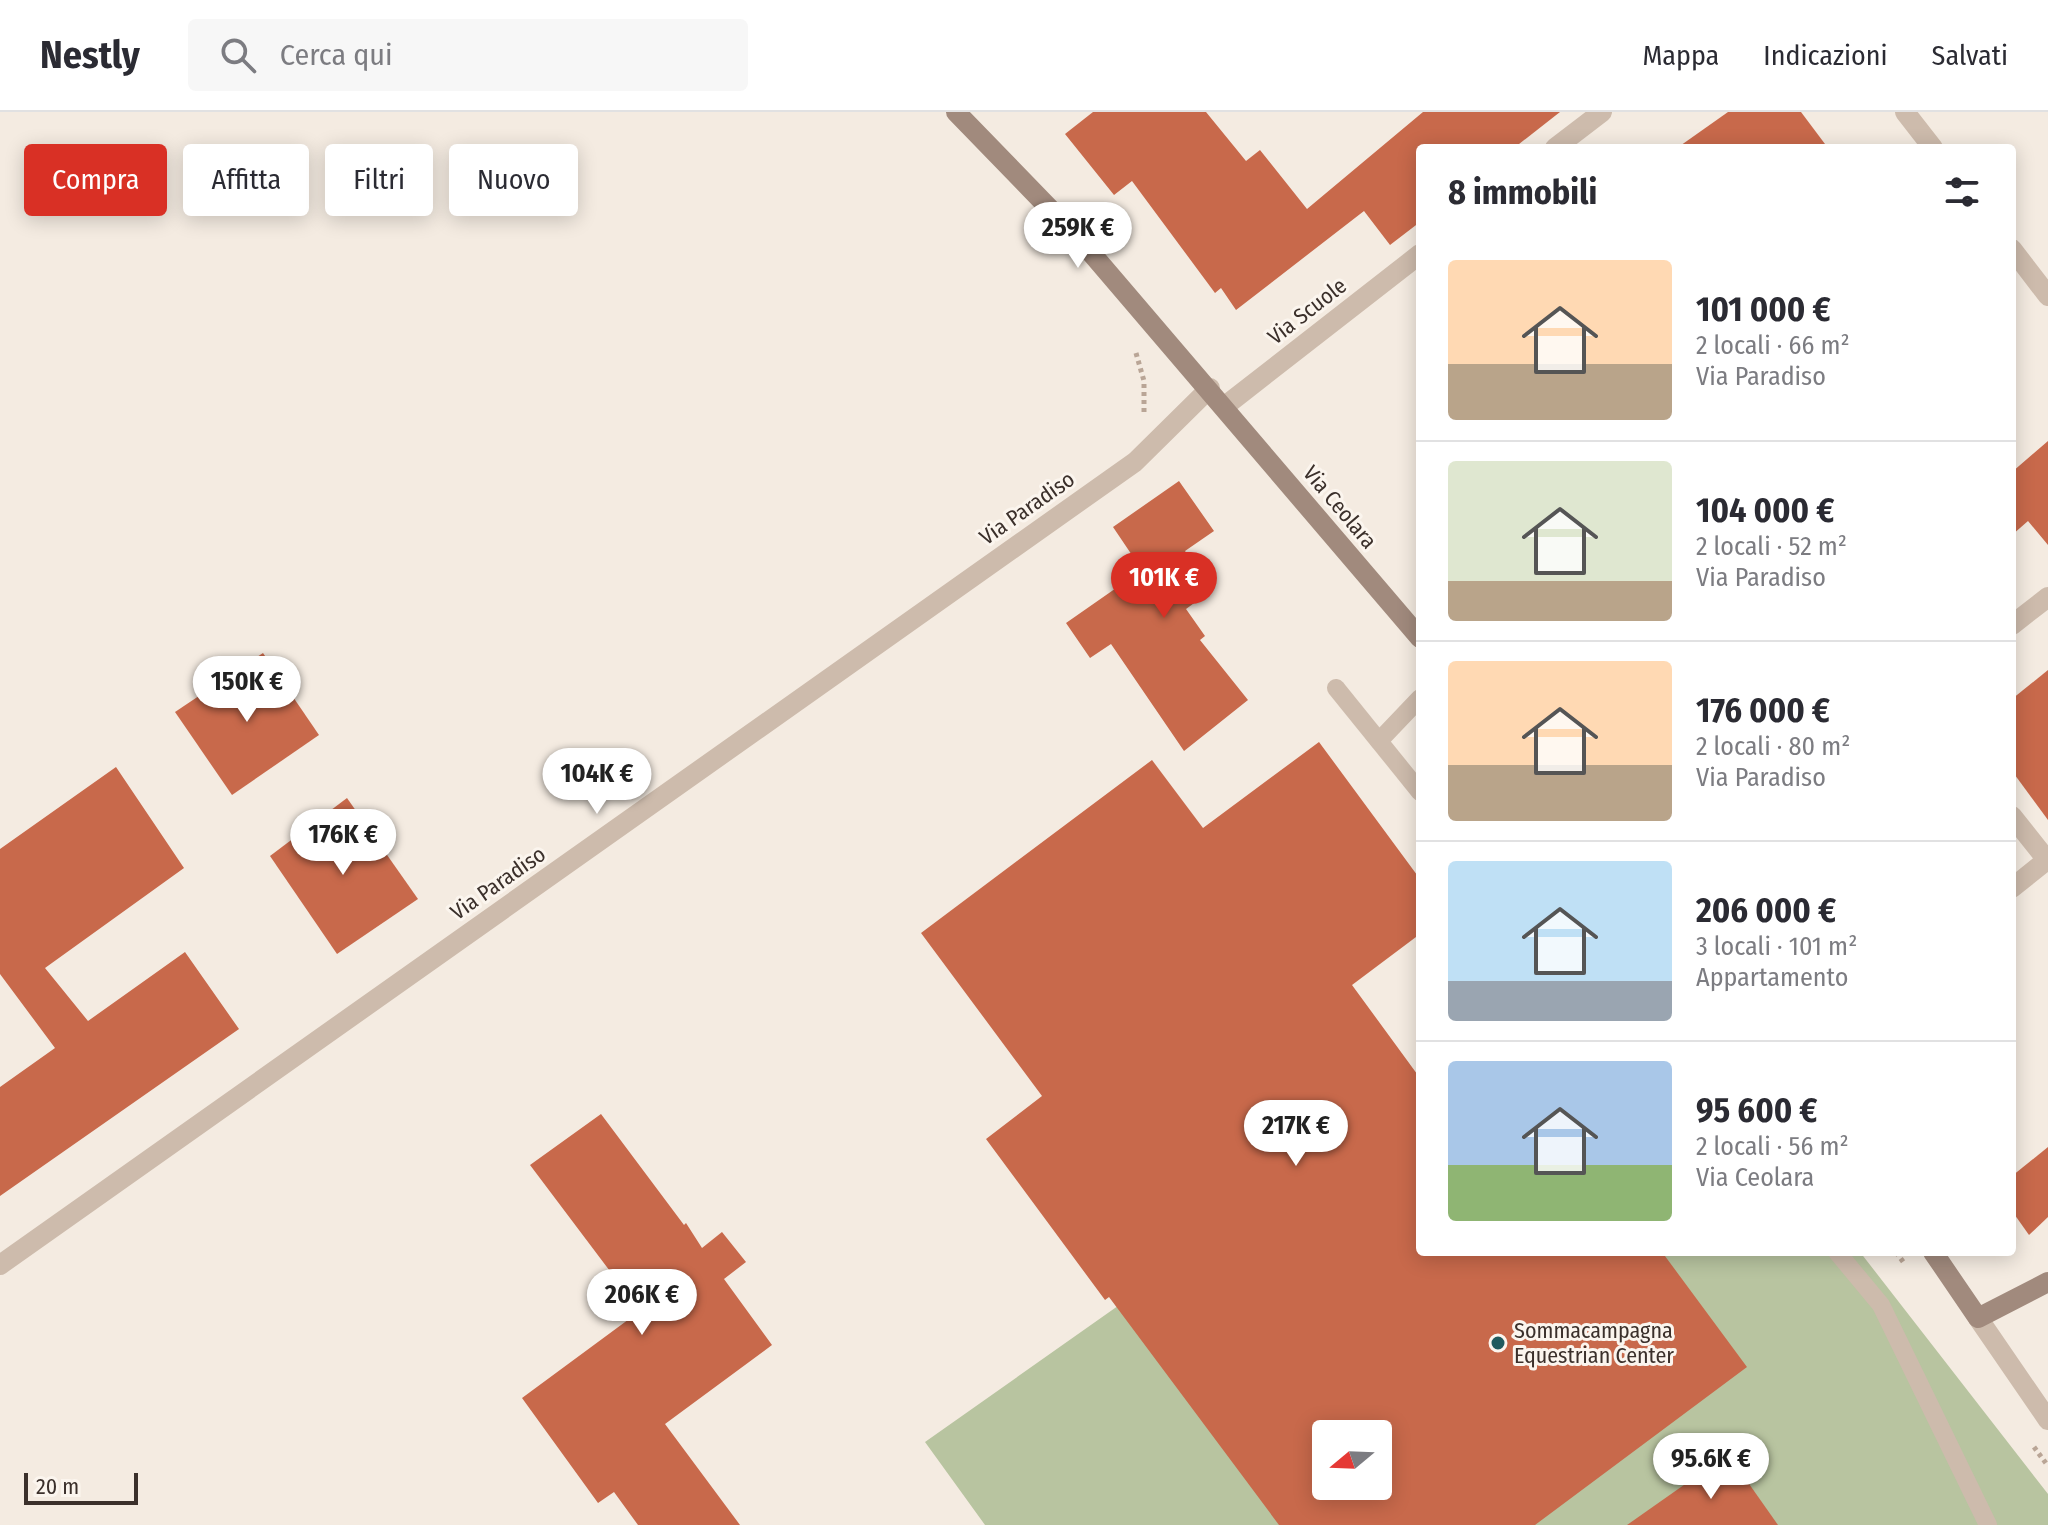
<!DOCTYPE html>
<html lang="it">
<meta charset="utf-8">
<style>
:root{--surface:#fff;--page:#f7f7f7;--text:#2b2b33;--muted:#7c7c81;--line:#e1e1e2;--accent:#d93025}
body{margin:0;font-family:"Fira Sans Condensed",sans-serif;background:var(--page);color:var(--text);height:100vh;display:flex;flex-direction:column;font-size:30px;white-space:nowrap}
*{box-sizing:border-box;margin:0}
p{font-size:26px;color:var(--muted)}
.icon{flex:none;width:44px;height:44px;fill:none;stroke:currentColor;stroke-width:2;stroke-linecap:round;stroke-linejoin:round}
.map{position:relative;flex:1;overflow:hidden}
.details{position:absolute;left:1416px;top:32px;width:600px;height:1112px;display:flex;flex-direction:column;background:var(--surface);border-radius:8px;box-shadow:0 4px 20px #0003}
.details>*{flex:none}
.top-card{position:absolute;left:24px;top:32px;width:760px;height:72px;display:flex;gap:16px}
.needle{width:52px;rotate:251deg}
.fabs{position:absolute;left:1312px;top:1308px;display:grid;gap:16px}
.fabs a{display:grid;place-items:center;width:80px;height:80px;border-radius:8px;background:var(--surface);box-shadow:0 4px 20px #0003;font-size:40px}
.scale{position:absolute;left:24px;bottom:20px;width:114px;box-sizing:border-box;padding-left:8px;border:4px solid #3b302b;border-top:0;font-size:22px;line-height:28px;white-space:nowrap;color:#3b302b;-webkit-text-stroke:6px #fbf5ee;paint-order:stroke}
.price{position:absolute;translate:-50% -68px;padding:0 18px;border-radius:28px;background:#fff;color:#222;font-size:26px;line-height:52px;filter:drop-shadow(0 2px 4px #0008)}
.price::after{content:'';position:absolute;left:50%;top:48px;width:24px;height:18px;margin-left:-12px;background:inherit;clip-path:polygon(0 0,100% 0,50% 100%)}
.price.active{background:var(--accent);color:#fff}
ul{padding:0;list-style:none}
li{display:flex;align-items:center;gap:24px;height:200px;padding:0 32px}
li+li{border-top:2px solid var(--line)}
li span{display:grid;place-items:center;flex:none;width:224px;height:160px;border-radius:8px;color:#555}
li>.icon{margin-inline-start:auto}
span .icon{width:96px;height:96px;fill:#fffc;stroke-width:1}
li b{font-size:34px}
h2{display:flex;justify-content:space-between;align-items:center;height:96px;padding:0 32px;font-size:34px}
.chip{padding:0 28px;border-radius:8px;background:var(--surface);box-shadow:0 4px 20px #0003;font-size:28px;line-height:72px}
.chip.active{background:var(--accent);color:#fff}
header{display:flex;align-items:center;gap:48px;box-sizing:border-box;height:112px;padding:0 40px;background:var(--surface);border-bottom:2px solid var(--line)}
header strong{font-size:38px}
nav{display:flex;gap:44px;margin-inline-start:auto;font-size:28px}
.search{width:560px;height:72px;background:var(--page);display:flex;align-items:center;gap:20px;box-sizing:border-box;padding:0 28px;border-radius:8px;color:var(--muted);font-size:30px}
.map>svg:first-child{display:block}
.green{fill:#b8c4a0;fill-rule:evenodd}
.building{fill:#c8694b;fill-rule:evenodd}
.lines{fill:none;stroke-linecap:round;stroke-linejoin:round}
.path{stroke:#b9a596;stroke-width:5;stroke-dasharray:4 4;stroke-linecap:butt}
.lane{stroke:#cdbbac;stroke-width:18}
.street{stroke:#cdbbac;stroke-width:20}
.secondary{stroke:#a18a7d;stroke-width:20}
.poi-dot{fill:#1f5a5e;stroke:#fbf5ee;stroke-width:3}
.labels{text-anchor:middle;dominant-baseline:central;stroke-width:6;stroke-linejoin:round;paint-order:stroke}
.street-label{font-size:22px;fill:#3b302b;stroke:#fbf5ee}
.poi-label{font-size:22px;fill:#3b302b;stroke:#fbf5ee;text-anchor:start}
</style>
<header>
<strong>Nestly</strong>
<div class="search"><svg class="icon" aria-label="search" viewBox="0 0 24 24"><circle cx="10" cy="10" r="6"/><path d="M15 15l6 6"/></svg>Cerca qui</div>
<nav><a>Mappa</a><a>Indicazioni</a><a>Salvati</a></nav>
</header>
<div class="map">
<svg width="2048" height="1413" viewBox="0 0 2048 1413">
<rect width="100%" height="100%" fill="#f4ebe1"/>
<!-- green -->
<path class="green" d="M1420 981V1140H1860L2048 1382V1413H985L925 1330ZM1326 1322H1378V1374H1326Z"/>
<!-- building -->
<g class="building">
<path d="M1093 0H1206L1246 49 1260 38 1307 97 1423 0H1560L1514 36H1420V110L1390 133 1364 99 1236 198 1221 176 1215 181 1132 69 1114 83 1065 22Z"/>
<path d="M1728 0H1801L1828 36H1677Z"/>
<path d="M2048 329V433L2028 409 2012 423V360Z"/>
<path d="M1179 369 1214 419 1185 439 1212 478 1186 497 1205 524 1200 528 1248 588 1184 639 1111 532 1090 546 1066 511 1142 458 1113 415Z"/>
<path d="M263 541 319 623 232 683 175 600Z"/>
<path d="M2048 558V708L2012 659V587Z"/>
<path d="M1319 630 1420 767V822L1352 873 1420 966V1140H1662L1747 1255 1535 1413H1279L1109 1185 1105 1188 986 1027 1042 984 921 821 1152 648 1203 716ZM1326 1322H1378V1374H1326Z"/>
<path d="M116 655 184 756 45 856 88 909 185 840 239 917 0 1084V975L55 936 0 862V737Z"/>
<path d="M347 686 418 787 337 842 270 744Z"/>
<path d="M601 1002 684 1113 686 1111 702 1136 722 1120 746 1150 724 1167 772 1233 665 1312 740 1413H638L614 1380 598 1391 522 1286 640 1199 530 1053Z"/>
<path d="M2048 1035V1105L2029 1123 2012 1099V1064Z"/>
<path d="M1728 1342 1778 1413H1627Z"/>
</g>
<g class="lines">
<!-- path -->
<g class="path">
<path d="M1136 241 1144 269V301"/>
<path d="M1896 1140 1904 1151"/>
<path d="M2034 1335 2048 1354"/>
</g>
<!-- lane -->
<g class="lane">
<path d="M1336 576 1420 680"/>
<path d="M1379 629 1420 586"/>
<path d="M1837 1140 1881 1193 1988 1413"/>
</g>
<!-- street -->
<g class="street">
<path d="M1905 0 1933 36"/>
<path d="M1555 36 1602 0"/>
<path d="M2012 137 2048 184"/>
<path d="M1225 294 1420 142"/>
<path d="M2012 513 2048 485"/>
<path d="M2012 704 2047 748 2012 776"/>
<path d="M0 1153 1135 350 1210 276"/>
<path d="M1978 1206 2048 1308"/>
</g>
<!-- secondary -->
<g class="secondary">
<path d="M956 0 1081 129 1420 526"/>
<path d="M1933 1140 1978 1206 2048 1170"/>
</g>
</g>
<!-- markers -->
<circle class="poi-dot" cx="1498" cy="1231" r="8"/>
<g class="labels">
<!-- street labels -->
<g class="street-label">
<text transform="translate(1307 199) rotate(-38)">Via Scuole</text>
<text transform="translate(1340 395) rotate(50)">Via Ceolara</text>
<text transform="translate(1027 396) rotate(-35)">Via Paradiso</text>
<text transform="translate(498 771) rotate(-35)">Via Paradiso</text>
</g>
<!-- poi labels -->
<g class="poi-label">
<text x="1514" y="1218">Sommacampagna<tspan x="1514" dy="25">Equestrian Center</tspan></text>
</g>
</g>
</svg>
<div class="fabs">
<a><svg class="needle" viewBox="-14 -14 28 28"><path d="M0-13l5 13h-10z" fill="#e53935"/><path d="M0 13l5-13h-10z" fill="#7c7c81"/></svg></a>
</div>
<div class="scale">20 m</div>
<b class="price" style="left:1078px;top:158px">259K €</b>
<b class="price active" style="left:1164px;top:508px">101K €</b>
<b class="price" style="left:247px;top:612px">150K €</b>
<b class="price" style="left:597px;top:704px">104K €</b>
<b class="price" style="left:343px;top:765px">176K €</b>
<b class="price" style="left:1296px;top:1056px">217K €</b>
<b class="price" style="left:642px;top:1225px">206K €</b>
<b class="price" style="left:1711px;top:1389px">95.6K €</b>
<div class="top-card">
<a class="chip active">Compra</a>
<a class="chip">Affitta</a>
<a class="chip">Filtri</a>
<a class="chip">Nuovo</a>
</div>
<section class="details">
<h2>8 immobili<svg class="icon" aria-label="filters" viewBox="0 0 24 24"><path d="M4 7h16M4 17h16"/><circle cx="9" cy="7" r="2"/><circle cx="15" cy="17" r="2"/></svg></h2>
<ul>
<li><span style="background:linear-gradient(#ffd9b3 65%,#b9a48a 0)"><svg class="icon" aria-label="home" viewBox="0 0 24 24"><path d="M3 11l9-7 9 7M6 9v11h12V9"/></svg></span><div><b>101 000 €</b><p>2 locali · 66 m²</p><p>Via Paradiso</p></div></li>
<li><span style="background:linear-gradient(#dfe7d0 75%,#b9a48a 0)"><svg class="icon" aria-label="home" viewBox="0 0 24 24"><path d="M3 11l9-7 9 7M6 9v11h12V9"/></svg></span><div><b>104 000 €</b><p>2 locali · 52 m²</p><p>Via Paradiso</p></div></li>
<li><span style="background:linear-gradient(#ffd9b3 65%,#b9a48a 0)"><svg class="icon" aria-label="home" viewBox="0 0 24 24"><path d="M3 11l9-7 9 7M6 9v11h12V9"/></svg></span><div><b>176 000 €</b><p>2 locali · 80 m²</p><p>Via Paradiso</p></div></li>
<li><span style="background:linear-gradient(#bfe0f5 75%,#9aa5b1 0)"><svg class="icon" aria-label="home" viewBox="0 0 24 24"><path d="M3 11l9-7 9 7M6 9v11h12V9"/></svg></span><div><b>206 000 €</b><p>3 locali · 101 m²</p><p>Appartamento</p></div></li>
<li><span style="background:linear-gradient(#a9c7e8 65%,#8fb573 0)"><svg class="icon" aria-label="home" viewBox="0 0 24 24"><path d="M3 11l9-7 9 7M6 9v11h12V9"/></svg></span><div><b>95 600 €</b><p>2 locali · 56 m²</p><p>Via Ceolara</p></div></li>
</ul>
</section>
</div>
